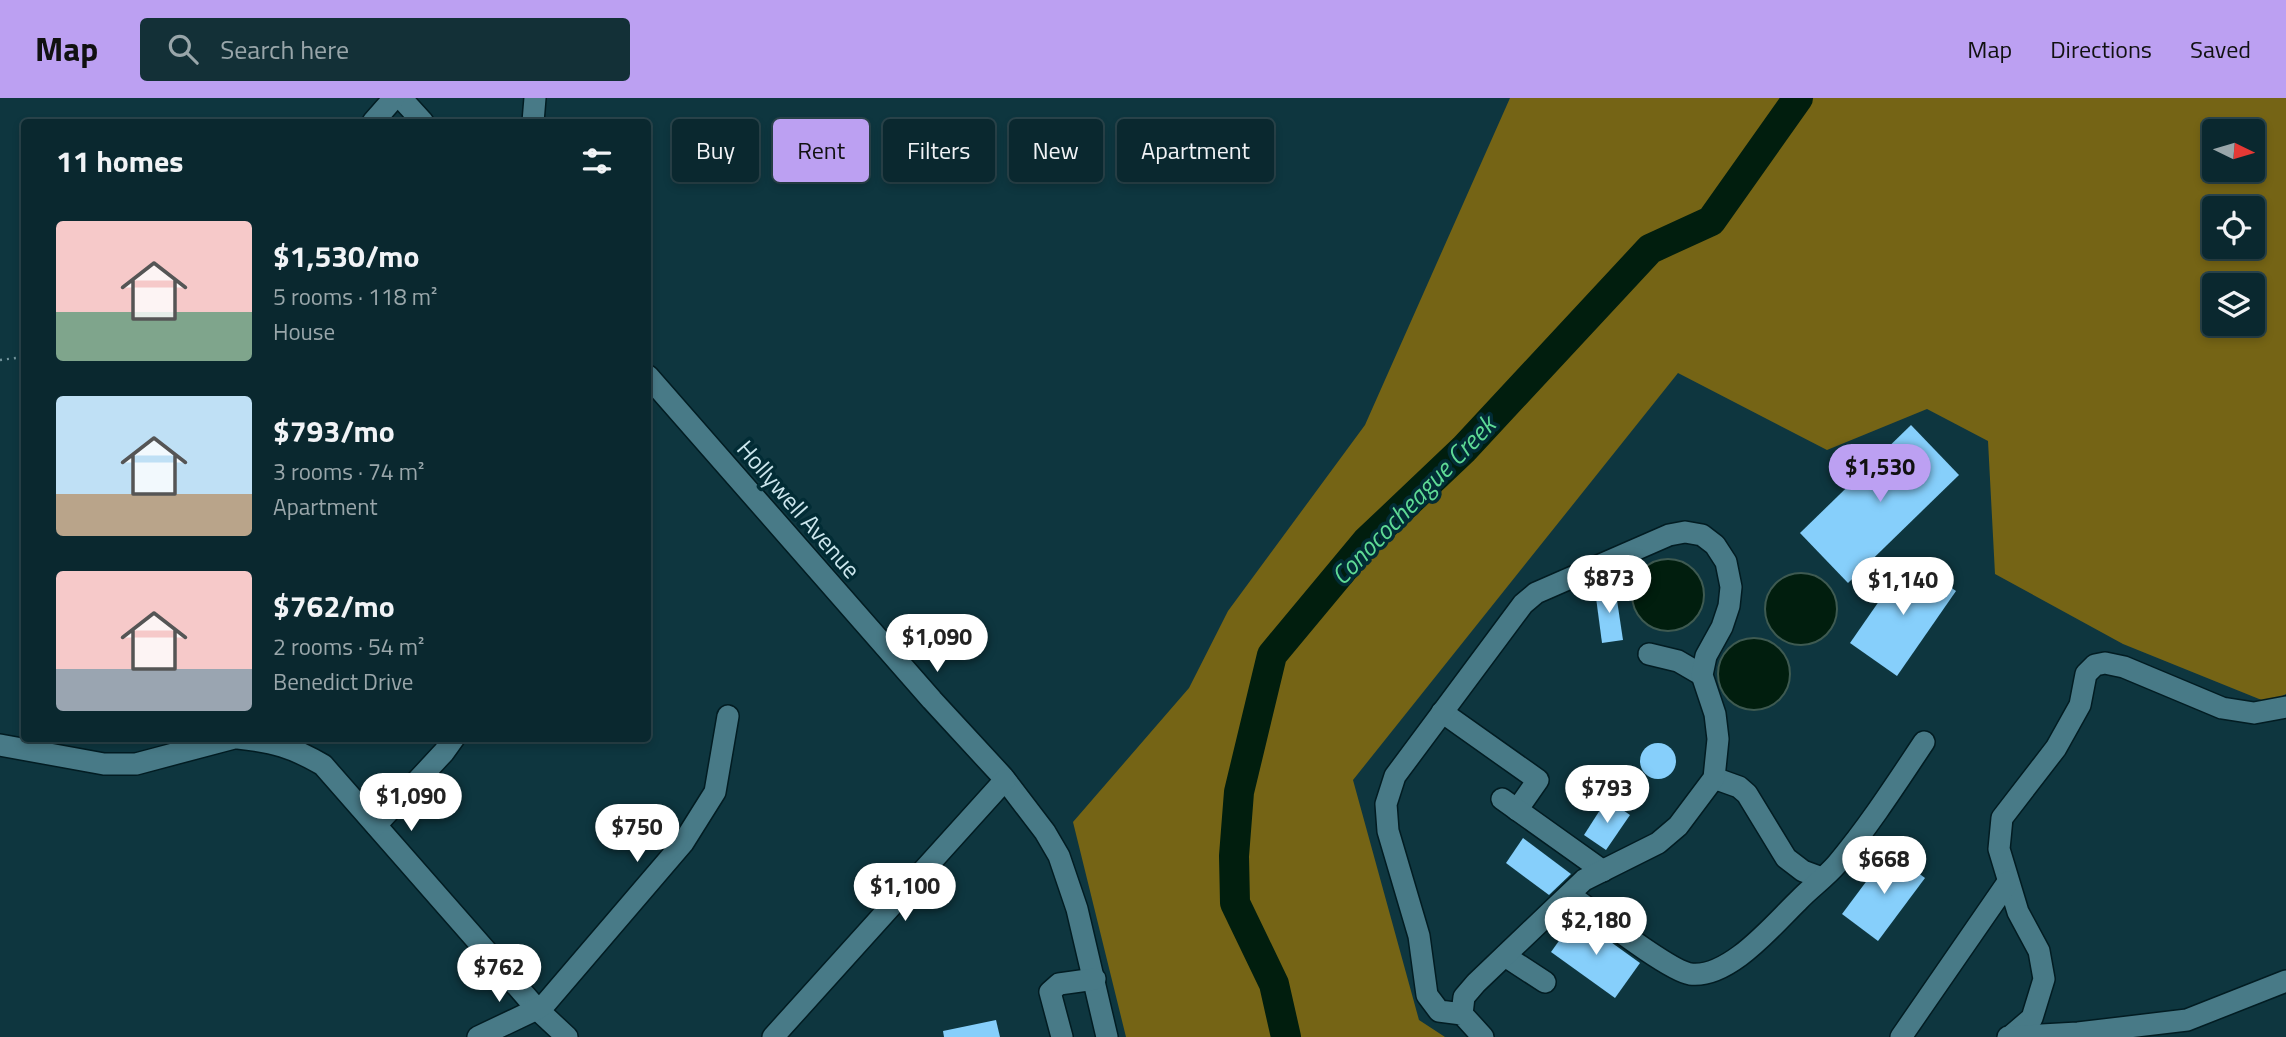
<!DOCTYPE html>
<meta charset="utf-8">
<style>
:root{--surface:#0a282f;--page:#133037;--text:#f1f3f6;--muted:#99a6aa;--line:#2a444b;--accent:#bca0f2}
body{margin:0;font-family:"Titillium Web",sans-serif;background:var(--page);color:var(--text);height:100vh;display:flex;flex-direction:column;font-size:26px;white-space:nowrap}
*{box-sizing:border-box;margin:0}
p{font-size:23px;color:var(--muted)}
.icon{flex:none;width:38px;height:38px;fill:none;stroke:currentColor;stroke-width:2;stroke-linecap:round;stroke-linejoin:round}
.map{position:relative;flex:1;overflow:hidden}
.panel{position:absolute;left:21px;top:21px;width:630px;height:623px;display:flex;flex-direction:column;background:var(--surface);border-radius:7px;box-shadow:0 4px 10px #0003,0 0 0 2px var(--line)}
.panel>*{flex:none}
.top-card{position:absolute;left:672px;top:21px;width:665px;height:63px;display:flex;gap:14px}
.needle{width:46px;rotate:95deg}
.controls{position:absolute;left:2202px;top:21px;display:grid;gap:14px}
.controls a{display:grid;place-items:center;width:63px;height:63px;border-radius:7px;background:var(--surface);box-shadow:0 4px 10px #0003,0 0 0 2px var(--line);font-size:35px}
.price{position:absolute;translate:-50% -60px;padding:0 16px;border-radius:24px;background:#fff;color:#222;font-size:23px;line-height:46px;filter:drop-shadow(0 2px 4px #0008)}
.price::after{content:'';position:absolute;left:50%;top:42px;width:21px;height:16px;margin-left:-10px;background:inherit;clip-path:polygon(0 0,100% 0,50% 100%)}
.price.current{background:var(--accent);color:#111}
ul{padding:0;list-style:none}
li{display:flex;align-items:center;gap:21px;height:175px;padding:0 35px}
li span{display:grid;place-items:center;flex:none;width:196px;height:140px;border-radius:7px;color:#555}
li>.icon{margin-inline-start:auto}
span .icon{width:84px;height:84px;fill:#fffc;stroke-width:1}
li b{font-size:30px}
h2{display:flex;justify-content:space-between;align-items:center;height:84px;padding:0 35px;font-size:30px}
.pill{padding:0 24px;border-radius:7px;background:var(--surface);box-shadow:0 4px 10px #0003,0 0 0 2px var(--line);font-size:24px;line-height:63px}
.pill.current{background:var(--accent);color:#111}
header{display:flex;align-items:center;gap:42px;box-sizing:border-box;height:98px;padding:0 35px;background:var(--accent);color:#111}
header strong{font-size:33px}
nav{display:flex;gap:38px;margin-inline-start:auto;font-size:24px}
.search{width:490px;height:63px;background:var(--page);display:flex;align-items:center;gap:18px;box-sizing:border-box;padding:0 24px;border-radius:7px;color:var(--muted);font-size:26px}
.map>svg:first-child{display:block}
.forest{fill:#756415;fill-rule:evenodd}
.water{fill:#011e0e;stroke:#3e5a51;stroke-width:2}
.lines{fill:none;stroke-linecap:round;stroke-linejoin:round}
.river{stroke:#011e0e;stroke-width:30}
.building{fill:#86cffb}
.minor-casing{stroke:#021c22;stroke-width:24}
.path{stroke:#73949c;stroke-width:2.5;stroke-dasharray:2 5;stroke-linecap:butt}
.minor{stroke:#487a87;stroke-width:21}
.labels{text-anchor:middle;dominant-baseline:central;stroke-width:7;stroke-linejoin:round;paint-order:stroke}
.street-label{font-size:24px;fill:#cce6ed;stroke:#022c35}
.water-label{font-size:26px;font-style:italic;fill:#5eda95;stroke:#022c35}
</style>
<header>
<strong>Map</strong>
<div class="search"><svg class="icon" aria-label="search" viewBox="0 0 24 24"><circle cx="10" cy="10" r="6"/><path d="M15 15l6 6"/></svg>Search here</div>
<nav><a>Map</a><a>Directions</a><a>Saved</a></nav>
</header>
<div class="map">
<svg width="2286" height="939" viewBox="0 0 2286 939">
<rect width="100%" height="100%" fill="#0e363f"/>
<!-- forest -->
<path class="forest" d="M1510 0H2286V596L2269 605 2123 546 1995 476 1988 343 1927 311 1827 352 1678 275 1353 682 1419 922 1445 939H1126L1073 724 1189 590 1228 513 1365 327ZM2214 33H2252V72H2214ZM2214 110H2252V149H2214ZM2214 187H2252V226H2214Z"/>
<!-- water -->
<g class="water">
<circle cx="1668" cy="497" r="36"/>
<circle cx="1801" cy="511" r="36"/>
<circle cx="1754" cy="576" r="36"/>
</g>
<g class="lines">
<!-- river -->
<path class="river" d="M1286 939 1274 886 1235 805 1234 758 1239 694 1272 557 1366 444 1464 351 1650 151 1711 123 1798 0"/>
</g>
<!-- building -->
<g class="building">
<path d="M1911 327 1959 377 1848 485 1800 435Z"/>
<path d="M1909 460 1956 493 1897 578 1850 545Z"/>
<path d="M1615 489 1623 542 1602 545 1595 492Z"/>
<circle cx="1658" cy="663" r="18"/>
<path d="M1607 701 1630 717 1606 752 1584 737Z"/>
<path d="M1523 740 1571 776 1549 797 1506 765Z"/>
<path d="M1889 753 1925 780 1878 843 1842 816Z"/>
<path d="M1576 819 1640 865 1615 900 1551 854Z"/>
<path d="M996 922 1000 939H944L943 933Z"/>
</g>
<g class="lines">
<defs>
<g id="minor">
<path d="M401 0 423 24"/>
<path d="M373 24 394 0"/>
<path d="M533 24 535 0"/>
<path d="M648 278 932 602 1003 679 1045 734 1059 758 1077 811 1107 939"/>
<path d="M1649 556 1678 563 1702 577"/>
<path d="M1442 614 1538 682 1517 712"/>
<path d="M238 640C274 644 292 649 323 667L537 911 567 939"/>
<path d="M0 647 104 666H136L234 640"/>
<path d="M1714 680 1739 689 1747 696 1786 760 1803 773 1822 780"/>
<path d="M1502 701 1603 773"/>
<path d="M376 727 444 654 454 640"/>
<path d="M1570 797C1593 813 1667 872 1690 876 1729 881 1773 827 1798 803 1810 790 1825 780 1837 766 1869 728 1896 686 1924 644"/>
<path d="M1505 858 1545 884"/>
<path d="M1462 916 1464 899 1476 885 1584 782 1658 745 1678 728 1714 680 1718 641 1715 616 1702 577 1706 558 1722 529 1729 508 1731 489 1726 464 1715 447 1702 437 1685 434 1669 437 1536 495 1523 506 1395 678 1386 706 1388 733 1419 838 1427 897 1439 913 1462 916 1483 939"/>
<path d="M2011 938 2032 920 2044 881 2039 853 2018 814 1999 751 2002 720 2056 650 2080 607 2086 576 2095 567 2105 565 2124 569 2222 610 2254 615 2286 609"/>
<path d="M478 939 537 911 546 905 683 745 715 694 728 618"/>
<path d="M773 939 1005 682"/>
<path d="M1062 939 1050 894 1059 886 1095 881"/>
<path d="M1901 939 2008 784"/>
<path d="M2008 939 2078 935 2187 922 2286 883"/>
</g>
</defs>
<!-- minor casing -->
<use href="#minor" class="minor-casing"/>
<!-- path -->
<path class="path" d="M0 262 24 259"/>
<!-- minor -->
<use href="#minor" class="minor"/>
</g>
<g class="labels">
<!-- street labels -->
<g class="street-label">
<text transform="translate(799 411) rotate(49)">Hollywell Avenue</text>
</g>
<!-- water labels -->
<g class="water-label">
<text transform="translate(1413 402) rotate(-46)">Conococheague Creek</text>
</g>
</g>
</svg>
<div class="controls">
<a><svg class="needle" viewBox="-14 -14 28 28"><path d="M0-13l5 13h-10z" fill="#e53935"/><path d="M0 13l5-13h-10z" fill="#99a6aa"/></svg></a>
<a><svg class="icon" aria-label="locate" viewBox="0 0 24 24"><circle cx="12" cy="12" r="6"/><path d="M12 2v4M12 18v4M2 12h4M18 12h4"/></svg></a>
<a><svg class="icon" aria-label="layers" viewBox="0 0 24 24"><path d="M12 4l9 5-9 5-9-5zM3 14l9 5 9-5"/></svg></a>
</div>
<b class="price current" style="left:1880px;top:406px">$1,530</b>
<b class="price" style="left:1609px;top:517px">$873</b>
<b class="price" style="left:1903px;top:519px">$1,140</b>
<b class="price" style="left:937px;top:576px">$1,090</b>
<b class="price" style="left:1607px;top:727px">$793</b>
<b class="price" style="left:411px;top:735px">$1,090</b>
<b class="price" style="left:637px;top:766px">$750</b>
<b class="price" style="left:1884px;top:798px">$668</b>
<b class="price" style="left:905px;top:825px">$1,100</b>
<b class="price" style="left:1596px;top:859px">$2,180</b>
<b class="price" style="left:499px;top:906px">$762</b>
<div class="top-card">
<a class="pill">Buy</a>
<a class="pill current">Rent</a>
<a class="pill">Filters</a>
<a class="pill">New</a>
<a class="pill">Apartment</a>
</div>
<section class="panel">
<h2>11 homes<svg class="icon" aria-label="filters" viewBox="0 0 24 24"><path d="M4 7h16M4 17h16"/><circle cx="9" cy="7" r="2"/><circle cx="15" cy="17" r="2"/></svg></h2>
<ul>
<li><span style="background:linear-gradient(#f6c9c9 65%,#7fa58c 0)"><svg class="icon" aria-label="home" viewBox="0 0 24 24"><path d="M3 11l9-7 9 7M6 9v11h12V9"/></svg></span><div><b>$1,530/mo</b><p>5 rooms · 118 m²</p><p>House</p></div></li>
<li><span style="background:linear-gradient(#bfe0f5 70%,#b9a48a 0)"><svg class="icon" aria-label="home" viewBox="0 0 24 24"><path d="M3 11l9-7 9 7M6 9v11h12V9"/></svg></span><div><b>$793/mo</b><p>3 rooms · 74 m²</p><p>Apartment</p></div></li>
<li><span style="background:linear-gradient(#f6c9c9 70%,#9aa5b1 0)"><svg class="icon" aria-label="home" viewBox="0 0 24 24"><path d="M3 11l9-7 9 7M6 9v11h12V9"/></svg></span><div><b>$762/mo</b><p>2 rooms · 54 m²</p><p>Benedict Drive</p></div></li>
</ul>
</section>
</div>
